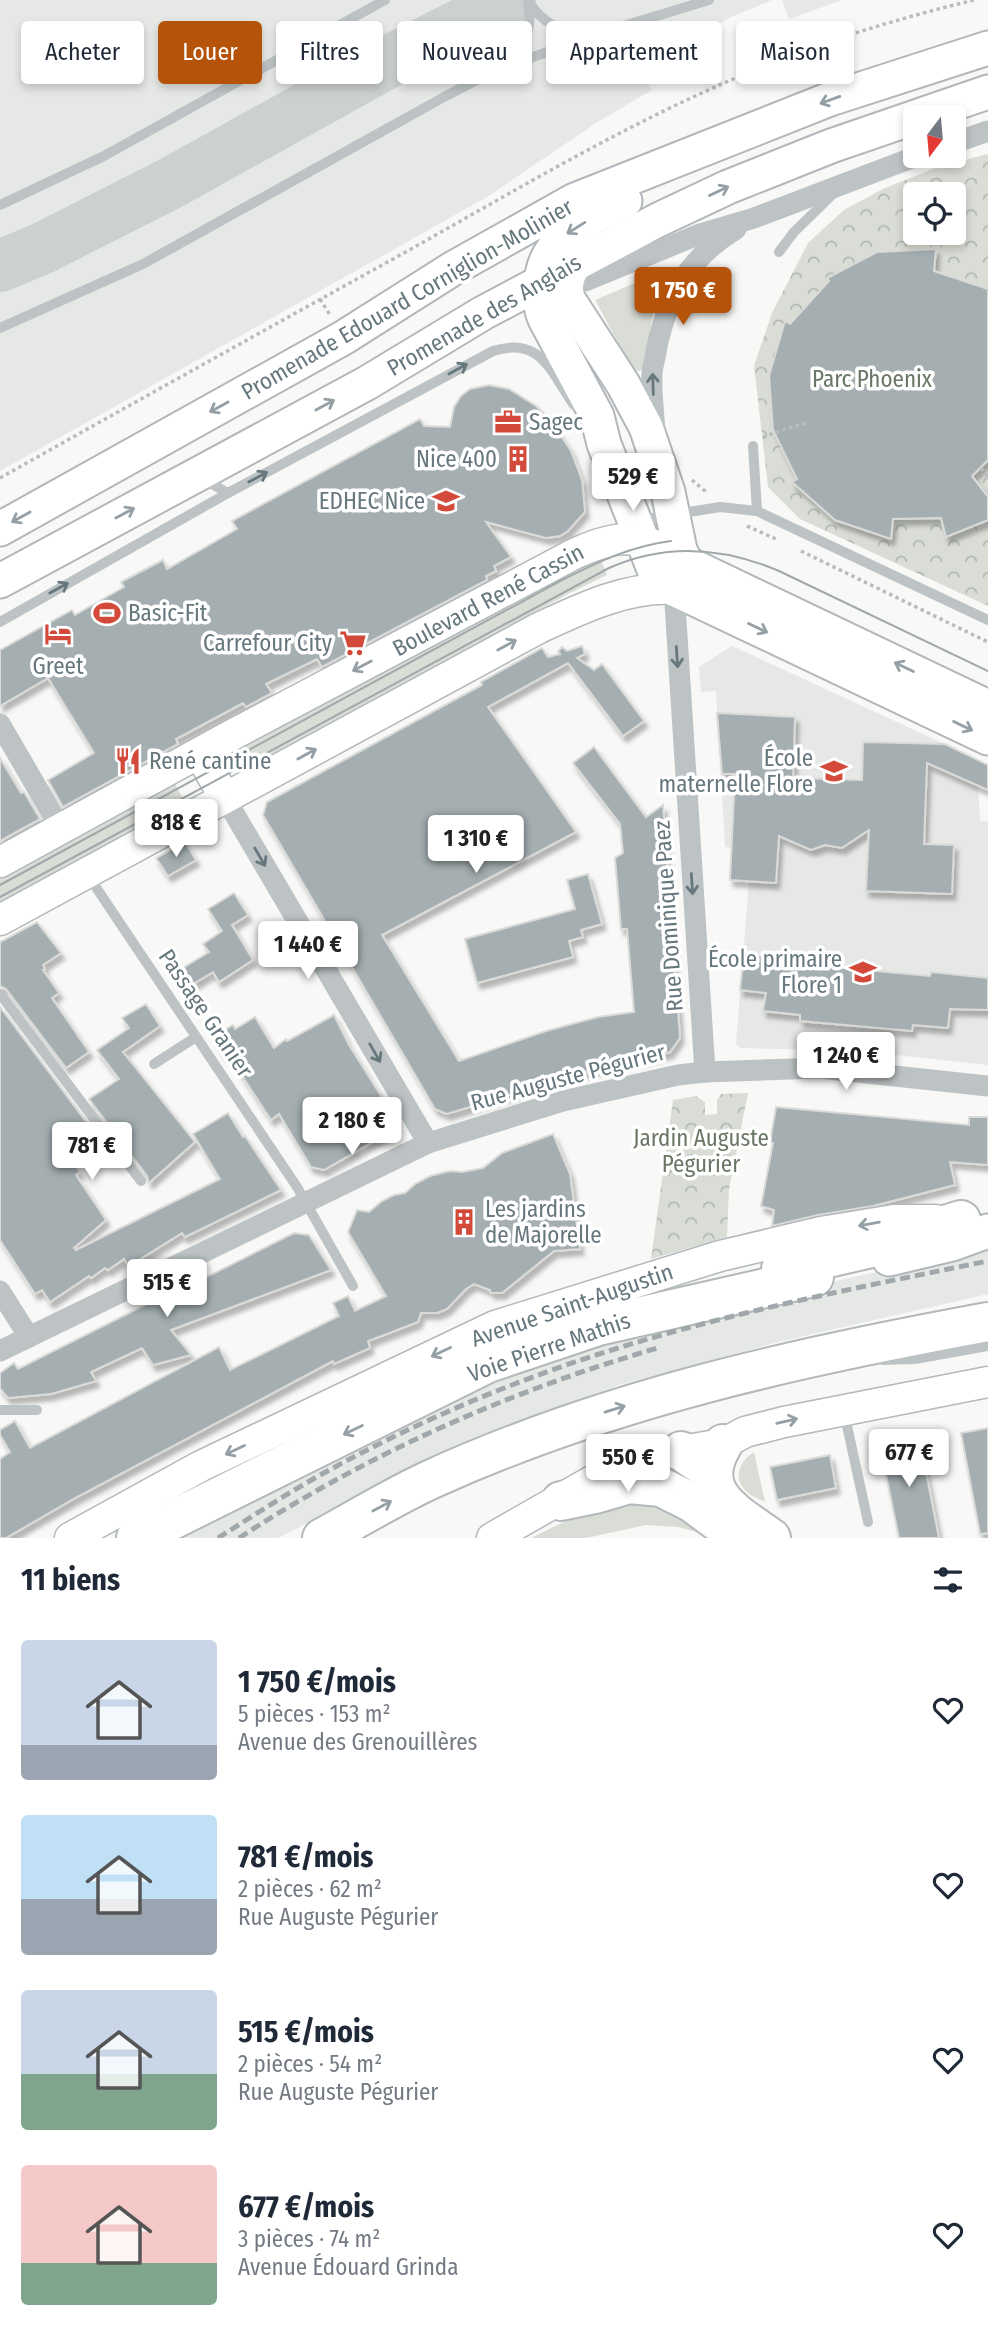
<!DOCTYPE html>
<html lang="fr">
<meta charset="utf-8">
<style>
:root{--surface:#fff;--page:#f6f6f7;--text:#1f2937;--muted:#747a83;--accent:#b45309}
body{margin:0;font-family:"Fira Sans Condensed",sans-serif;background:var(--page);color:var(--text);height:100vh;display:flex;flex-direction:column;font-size:26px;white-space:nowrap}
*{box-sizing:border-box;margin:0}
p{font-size:23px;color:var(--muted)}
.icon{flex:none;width:38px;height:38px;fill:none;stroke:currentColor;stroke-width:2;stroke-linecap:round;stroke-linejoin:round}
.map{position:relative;height:1538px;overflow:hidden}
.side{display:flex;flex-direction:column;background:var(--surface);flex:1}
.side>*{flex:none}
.guide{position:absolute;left:21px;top:21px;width:947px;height:63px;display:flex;gap:14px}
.needle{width:46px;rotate:196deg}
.controls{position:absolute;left:903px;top:105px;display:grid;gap:14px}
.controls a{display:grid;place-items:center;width:63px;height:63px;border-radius:7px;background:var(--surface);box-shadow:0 4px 10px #0003;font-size:35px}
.price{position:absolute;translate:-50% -60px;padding:0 16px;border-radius:7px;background:#fff;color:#222;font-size:23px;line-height:46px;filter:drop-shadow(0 2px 4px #0008)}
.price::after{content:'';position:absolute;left:50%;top:42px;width:21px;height:16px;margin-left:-10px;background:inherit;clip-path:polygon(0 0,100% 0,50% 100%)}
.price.current{background:var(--accent);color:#fff}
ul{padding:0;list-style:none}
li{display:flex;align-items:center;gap:21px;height:175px;padding:0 21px}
li span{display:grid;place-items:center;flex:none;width:196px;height:140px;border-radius:7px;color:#555}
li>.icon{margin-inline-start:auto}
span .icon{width:84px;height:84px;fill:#fffc;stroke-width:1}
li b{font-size:30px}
h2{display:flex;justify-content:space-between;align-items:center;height:84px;padding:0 21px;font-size:30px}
.pill{padding:0 24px;border-radius:7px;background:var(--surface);box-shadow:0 4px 10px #0003;font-size:24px;line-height:63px}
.pill.current{background:var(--accent);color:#fff}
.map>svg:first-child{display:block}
.built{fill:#e6e8e6}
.green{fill:#d9ddd5}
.park{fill:url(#park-crowns);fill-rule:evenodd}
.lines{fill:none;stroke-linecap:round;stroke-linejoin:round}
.taxiway{stroke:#ccd0d0;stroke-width:52}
.building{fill:#a5afb2;stroke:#dadad8;stroke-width:2;filter:url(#shadow)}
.secondary-casing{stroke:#b2b9bc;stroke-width:33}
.primary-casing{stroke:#b1b7ba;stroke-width:37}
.highway-casing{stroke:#b3b8ba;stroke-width:42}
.path{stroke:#b8bcbe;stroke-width:3.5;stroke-dasharray:3.5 3.5;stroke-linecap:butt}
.lane{stroke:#bdc3c5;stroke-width:10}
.street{stroke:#bdc3c5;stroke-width:21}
.secondary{stroke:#fff;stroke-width:30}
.primary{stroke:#fff;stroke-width:33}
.highway{stroke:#fff;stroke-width:38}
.tram{stroke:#a0a8ab;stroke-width:2}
.rail{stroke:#a0a8ab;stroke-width:5;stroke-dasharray:10 5;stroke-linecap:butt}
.oneway{stroke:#94a0a5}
.oneway2{stroke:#66777e}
.labels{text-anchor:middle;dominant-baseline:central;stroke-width:7;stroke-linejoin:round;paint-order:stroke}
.street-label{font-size:23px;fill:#66777e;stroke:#fff}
.park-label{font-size:23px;fill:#6a7764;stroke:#fff}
.poi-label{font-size:23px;fill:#66777e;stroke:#fff;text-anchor:end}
</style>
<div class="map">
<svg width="988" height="1538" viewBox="0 0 988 1538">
<defs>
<pattern id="park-crowns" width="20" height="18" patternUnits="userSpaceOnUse" patternTransform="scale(1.75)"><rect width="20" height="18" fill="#d9ddd5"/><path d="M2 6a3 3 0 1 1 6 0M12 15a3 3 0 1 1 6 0" fill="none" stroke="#b4b8b2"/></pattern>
<filter id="shadow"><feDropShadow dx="3.5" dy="6" stdDeviation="2" flood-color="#0004"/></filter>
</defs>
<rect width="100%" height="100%" fill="#f8f8f6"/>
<!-- built -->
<g class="built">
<path d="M0 0H772L731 17 683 44 638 65 652 90 596 123 487 197 0 471Z"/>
<path d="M782 0H842L789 19Z"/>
<path d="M732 646 951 747 940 768 978 786 980 821H988V1065L858 1051 740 1048 736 1044 749 882 730 880 732 848 725 847 716 691 701 692 699 667Z"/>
<path d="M988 1248V1294L774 1343 619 1385 471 1439 278 1538H183L355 1442 536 1362 831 1282Z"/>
</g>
<!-- green -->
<g class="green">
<path d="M668 269 675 274 653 314 644 367 640 371 633 370 595 300Z"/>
<path d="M600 557 607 575 568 594 246 770 236 751Z"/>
<path d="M175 784 185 802 0 902V879Z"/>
<path d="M754 1452 765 1502C759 1499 750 1496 745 1490 732 1477 741 1460 754 1452Z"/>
<path d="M604 1502 668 1503 704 1534 678 1527 646 1525 586 1538H531Z"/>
</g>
<!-- park -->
<g class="park">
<path d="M988 154V606L800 519 768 487 754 366 772 313 808 243 844 210 885 188 938 167ZM915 194H954V233H915Z"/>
<path d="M748 1093 729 1189 727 1237 651 1259 673 1100 696 1096 705 1102V1115L717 1114V1100L721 1094Z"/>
</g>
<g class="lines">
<!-- taxiway -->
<path class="taxiway" d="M0 266 43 248 173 182 403 54 510 0"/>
</g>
<!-- building -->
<g class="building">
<path d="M936 249 934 271 988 289V460L972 476 988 497V520L946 537 941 518 893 519 891 539 835 520 792 482 797 479 773 430 769 376 785 321 790 324 829 281 827 278 877 252Z"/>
<path d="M489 385 509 389 536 406 552 422 571 451 582 480 585 512 568 531 560 536 546 538 486 522 511 557 494 566 496 571 486 576 487 580 322 667 317 659 266 684 272 693 246 707 243 703 176 739 178 744 63 807 48 780 94 753 48 678 0 706V650L72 610 75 615 124 587 121 582 163 560 167 569 237 529 232 521 420 419 424 426 450 427 454 407 461 396 470 389Z"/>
<path d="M582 646 585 654 577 658 594 670 602 664 644 721 623 736 568 663 488 707 576 832 382 935 459 1061 546 1031 598 1017 634 1012 627 929H621L615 858 623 853 620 824 573 763 594 747 646 817 663 805 680 1038 670 1052 584 1072 447 1114 435 1109 263 815 267 802 482 685 481 682 542 648 548 657 560 654 558 652 562 647 567 651Z"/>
<path d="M717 713 795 717 793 778 862 780 863 742 945 744 988 765V790L927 763 924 844 954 845 952 894 866 891 869 830 842 848 825 845 811 850 779 836 776 883 730 880 735 774H722Z"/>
<path d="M0 758 21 793 24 792 40 819 0 841Z"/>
<path d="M185 842 196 860 168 876 156 858Z"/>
<path d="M588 874 602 924 581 930 583 937 569 941 573 957 477 983 465 939 575 909 567 880Z"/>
<path d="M234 893 248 915 232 925 253 960 219 982 213 972 188 987 178 971 209 952 203 944 222 931 208 909Z"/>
<path d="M37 922 61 953 43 965 45 969 43 970 59 993 52 998 89 1052 66 1068 6 989 0 986V942Z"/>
<path d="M744 954 789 959V963L930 976 931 972 988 978V1010L950 1009 948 1028 913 1025 912 1031 800 1021V1015L763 1011 766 993 740 990Z"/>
<path d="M146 1004 160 1026 123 1052 195 1142 149 1183 147 1176 89 1099 119 1079 97 1050 129 1028 122 1018Z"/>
<path d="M0 1007 90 1127 62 1145 80 1172 76 1175 106 1220 74 1248 76 1250 220 1179 193 1134 228 1113 243 1137 245 1136 281 1190 185 1237 182 1233 129 1266 124 1259 108 1270 105 1268 91 1278 89 1276 50 1302 42 1290 35 1294 0 1240Z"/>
<path d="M334 1015 349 1045 395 1118 390 1132 324 1170 311 1167 279 1114 271 1120 227 1053 224 1055 213 1037 233 1025 235 1029 255 1017 274 1048 286 1039 287 1041Z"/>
<path d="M776 1107 969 1125V1117H988V1165L950 1162 955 1185 873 1206 818 1215 772 1226 774 1210 761 1206 773 1143 770 1142Z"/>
<path d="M553 1134 570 1174 580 1249 554 1251 502 1293H491L490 1290 474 1284 466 1289 447 1309 437 1313H421L418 1322 368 1341 370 1348 334 1364 333 1361 75 1498 6 1538H0V1459L10 1452 0 1435V1430L15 1421 30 1448 219 1347 230 1370 339 1316 333 1303 348 1296 355 1311 386 1296 348 1232 357 1210 369 1212 382 1201 394 1195 405 1193 415 1184 430 1176 450 1171 462 1172 483 1168 502 1153Z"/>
<path d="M294 1233 309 1235 331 1270 171 1330 191 1355 153 1365 142 1348 91 1372 96 1381 51 1394 8 1398 0 1388V1373L14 1363 18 1369 151 1302 153 1304Z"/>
<path d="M988 1428V1533L980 1534 961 1433Z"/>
<path d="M919 1437 939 1538H899L880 1445Z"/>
<path d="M830 1455 836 1488 777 1500 770 1467Z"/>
</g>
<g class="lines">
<defs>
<g id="secondary">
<path d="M200 754 225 798"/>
<path d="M0 862 230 736 574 554C604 540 630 532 661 548"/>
<path d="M0 920 539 628C580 609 627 586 674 589"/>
<path d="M70 1538 201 1466 495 1326 720 1256 821 1232 894 1220H936"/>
<path d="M492 1538 592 1481 656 1455 723 1444 745 1432 784 1422 988 1382"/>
</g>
<g id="primary">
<path d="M625 201C587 221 542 237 541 286 540 298 540 308 545 319L597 416 604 444 657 577 674 589 988 738"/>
<path d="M577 262C567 273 564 285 568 299L623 384 646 427 668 492 680 550 686 563"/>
<path d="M0 529 343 338 452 269 575 200 830 99 988 48"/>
<path d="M686 563 988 707"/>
<path d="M0 581 367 383 483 313 658 220 728 187 831 146 988 92"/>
<path d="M889 1259 952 1244 988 1231"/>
</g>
<g id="highway">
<path d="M781 1269 871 1248 961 1220"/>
<path d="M723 1444C694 1493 735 1512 771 1538"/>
<path d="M681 1451 712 1472"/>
<path d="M561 1501 595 1494 629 1484 661 1487 691 1502 740 1538"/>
<path d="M136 1538 488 1363 598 1326 814 1277"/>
<path d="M322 1538C359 1518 396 1495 434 1478 611 1398 798 1357 988 1322"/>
</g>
</defs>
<!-- secondary casing -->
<use href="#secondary" class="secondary-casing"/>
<!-- primary casing -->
<use href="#primary" class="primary-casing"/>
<!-- highway casing -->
<use href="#highway" class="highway-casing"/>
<!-- path -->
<g class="path">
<path d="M320 299 330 315"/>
<path d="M763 438 773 433 806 423"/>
<path d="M981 468 988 477"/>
<path d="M0 478C137 401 274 325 411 249 525 185 638 117 760 68 829 39 901 18 974 0"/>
<path d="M692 480 705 491 706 494"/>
<path d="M747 526 778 540"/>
<path d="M801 551 988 642"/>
</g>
<!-- lane -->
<g class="lane">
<path d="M528 0C541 23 564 35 590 33"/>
<path d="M507 63C526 49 533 25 528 3"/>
<path d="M0 205 104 156 385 0"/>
<path d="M779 252 794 232 832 195"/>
<path d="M0 328 143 264 444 97 496 70 607 31 709 0"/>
<path d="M753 446 757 511"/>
<path d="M201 478 228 493"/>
<path d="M640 520 720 507 757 511 988 620"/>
<path d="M0 622 228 493 493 351C541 336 550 371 574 405"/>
<path d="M87 874 297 1187 353 1286"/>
<path d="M0 994 141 1181"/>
<path d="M154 1064 196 1037"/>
<path d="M883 1360 915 1359 988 1346"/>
<path d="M0 1410H37"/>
<path d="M844 1412 868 1522"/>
</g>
<!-- street -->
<g class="street">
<path d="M954 143 988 131"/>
<path d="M557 282 585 281 700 234 754 218 917 156"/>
<path d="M655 433C654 413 651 393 652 373 653 364 656 355 657 346 669 293 689 258 736 229"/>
<path d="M674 589 705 1072"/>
<path d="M0 724 61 829"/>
<path d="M225 798 428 1143"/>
<path d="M0 1291 29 1337"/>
<path d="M0 1351 428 1143 563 1101 678 1075 705 1072 820 1068 988 1086"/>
</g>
<!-- secondary -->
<use href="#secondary" class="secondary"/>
<!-- primary -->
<use href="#primary" class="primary"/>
<!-- highway -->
<use href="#highway" class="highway"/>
<!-- tram -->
<g class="tram">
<path d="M0 885 562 580C598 562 631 546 671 541"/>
<path d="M0 897 609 568C665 543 723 547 779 571L988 671"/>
</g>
<!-- rail -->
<g class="rail">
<path d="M218 1538C256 1514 295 1488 335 1467 412 1425 495 1389 578 1361 711 1316 850 1289 988 1261"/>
<path d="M239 1538C369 1453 512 1390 661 1347"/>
</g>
</g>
<!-- one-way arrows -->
<defs><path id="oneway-shaft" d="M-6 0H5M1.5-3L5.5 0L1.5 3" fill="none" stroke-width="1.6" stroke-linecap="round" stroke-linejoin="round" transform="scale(1.75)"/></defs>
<g class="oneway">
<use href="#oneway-shaft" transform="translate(830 100) rotate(160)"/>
<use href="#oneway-shaft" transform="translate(719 191) rotate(-25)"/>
<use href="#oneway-shaft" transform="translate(576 228) rotate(148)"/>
<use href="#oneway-shaft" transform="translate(325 405) rotate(-28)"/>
<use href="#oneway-shaft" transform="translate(219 407) rotate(151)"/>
<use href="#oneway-shaft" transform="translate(125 513) rotate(-28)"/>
<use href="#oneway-shaft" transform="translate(21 517) rotate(151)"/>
<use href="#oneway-shaft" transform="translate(758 628) rotate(26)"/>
<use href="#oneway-shaft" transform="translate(507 645) rotate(-29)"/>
<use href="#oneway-shaft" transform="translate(362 666) rotate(152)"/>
<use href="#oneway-shaft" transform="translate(904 667) rotate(-154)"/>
<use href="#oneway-shaft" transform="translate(963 726) rotate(26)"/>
<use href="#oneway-shaft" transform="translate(307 754) rotate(-29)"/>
<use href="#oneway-shaft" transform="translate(869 1224) rotate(170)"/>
<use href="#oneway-shaft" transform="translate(441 1352) rotate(155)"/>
<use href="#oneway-shaft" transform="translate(615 1409) rotate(-17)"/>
<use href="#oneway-shaft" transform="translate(787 1421) rotate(-13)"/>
<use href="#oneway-shaft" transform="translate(353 1430) rotate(154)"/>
<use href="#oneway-shaft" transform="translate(235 1450) rotate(155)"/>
<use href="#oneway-shaft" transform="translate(382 1506) rotate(-28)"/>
</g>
<g class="oneway2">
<use href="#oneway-shaft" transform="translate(458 369) rotate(-29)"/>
<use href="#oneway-shaft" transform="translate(653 384) rotate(-92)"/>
<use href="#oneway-shaft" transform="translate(258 477) rotate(-28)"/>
<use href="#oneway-shaft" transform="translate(59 588) rotate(-29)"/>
<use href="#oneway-shaft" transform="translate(677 657) rotate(86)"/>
<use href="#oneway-shaft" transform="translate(260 857) rotate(60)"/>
<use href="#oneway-shaft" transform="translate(692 884) rotate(86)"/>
<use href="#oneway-shaft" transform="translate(375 1053) rotate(60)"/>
</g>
<!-- icons -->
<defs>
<symbol id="office-bare" viewBox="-9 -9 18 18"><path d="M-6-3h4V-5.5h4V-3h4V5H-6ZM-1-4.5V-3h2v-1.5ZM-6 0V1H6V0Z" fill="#d44a3a" stroke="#fff" stroke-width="2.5" paint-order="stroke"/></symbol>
<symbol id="building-bare" viewBox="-9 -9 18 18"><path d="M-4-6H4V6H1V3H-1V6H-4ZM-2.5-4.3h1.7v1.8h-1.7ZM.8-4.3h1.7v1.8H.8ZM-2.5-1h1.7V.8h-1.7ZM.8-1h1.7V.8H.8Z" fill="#d44a3a" stroke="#fff" stroke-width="2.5" paint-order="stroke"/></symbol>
<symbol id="university-bare" viewBox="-9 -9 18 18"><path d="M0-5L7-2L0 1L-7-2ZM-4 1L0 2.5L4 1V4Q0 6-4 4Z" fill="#d44a3a" stroke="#fff" stroke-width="2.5" paint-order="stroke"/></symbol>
<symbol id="stadium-bare" viewBox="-9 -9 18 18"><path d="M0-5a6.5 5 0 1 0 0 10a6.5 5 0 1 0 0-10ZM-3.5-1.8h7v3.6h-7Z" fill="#d44a3a" stroke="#fff" stroke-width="2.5" paint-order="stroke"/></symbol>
<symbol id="hotel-bare" viewBox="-9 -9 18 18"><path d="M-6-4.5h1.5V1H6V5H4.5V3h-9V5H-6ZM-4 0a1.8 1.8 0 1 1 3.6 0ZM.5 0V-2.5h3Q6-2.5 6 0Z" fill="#d44a3a" stroke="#fff" stroke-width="2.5" paint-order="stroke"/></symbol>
<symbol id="supermarket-bare" viewBox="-9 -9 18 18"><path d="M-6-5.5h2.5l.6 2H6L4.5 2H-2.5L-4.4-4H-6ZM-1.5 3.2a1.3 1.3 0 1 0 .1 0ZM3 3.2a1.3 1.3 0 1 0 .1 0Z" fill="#d44a3a" stroke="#fff" stroke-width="2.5" paint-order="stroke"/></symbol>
<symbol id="restaurant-bare" viewBox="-9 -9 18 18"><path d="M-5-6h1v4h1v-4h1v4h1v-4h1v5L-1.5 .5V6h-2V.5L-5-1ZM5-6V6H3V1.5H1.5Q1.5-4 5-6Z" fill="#d44a3a" stroke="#fff" stroke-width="2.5" paint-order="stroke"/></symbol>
<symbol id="school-bare" viewBox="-9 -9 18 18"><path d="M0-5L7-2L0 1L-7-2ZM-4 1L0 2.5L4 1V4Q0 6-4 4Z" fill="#d44a3a" stroke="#fff" stroke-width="2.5" paint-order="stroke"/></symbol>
</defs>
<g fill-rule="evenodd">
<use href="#office-bare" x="489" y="403" width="38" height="38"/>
<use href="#building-bare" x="499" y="440" width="38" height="38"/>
<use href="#university-bare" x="427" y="482" width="38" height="38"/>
<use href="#stadium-bare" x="88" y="594" width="38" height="38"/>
<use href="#hotel-bare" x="39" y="615" width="38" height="38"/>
<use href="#supermarket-bare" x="334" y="624" width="38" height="38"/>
<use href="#restaurant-bare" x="109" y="742" width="38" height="38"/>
<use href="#school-bare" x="815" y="752" width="38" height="38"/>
<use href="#school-bare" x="844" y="953" width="38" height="38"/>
<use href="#building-bare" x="445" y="1203" width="38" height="38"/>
</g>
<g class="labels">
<!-- street labels -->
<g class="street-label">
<text transform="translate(407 299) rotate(-30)">Promenade Edouard Corniglion-Molinier</text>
<text transform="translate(484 315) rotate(-30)">Promenade des Anglais</text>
<text transform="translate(488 600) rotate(-28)">Boulevard René Cassin</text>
<text transform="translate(668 916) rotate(-94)">Rue Dominique Paez</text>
<text transform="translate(206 1013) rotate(56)">Passage Granier</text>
<text transform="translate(568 1077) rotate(-15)">Rue Auguste Pégurier</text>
<text transform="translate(572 1305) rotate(-19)">Avenue Saint-Augustin</text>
<text transform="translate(549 1347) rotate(-19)">Voie Pierre Mathis</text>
</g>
<!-- park labels -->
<g class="park-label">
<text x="872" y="379">Parc Phoenix</text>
<text x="701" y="1138">Jardin Auguste<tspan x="701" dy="26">Pégurier</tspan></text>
</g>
<!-- poi labels -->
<g class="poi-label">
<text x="529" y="422" text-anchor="start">Sagec</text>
<text x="497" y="459">Nice 400</text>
<text x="425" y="501">EDHEC Nice</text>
<text x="128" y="613" text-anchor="start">Basic-Fit</text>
<text x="332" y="643">Carrefour City</text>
<text x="58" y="666" text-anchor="middle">Greet</text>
<text x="813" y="758">École<tspan x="813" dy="26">maternelle Flore</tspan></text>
<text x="149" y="761" text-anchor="start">René cantine</text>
<text x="842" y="959">École primaire<tspan x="842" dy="26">Flore 1</tspan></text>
<text x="485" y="1209" text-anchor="start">Les jardins<tspan x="485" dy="26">de Majorelle</tspan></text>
</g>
</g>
</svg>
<div class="controls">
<a><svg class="needle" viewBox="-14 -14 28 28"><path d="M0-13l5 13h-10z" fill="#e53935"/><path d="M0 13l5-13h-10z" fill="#747a83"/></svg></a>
<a><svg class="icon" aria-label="locate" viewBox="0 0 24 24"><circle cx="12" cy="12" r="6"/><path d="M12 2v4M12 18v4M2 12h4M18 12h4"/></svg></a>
</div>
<b class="price current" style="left:683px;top:327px">1 750 €</b>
<b class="price" style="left:633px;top:513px">529 €</b>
<b class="price" style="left:176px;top:859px">818 €</b>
<b class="price" style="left:476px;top:875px">1 310 €</b>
<b class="price" style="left:308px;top:981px">1 440 €</b>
<b class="price" style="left:846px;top:1092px">1 240 €</b>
<b class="price" style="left:352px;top:1157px">2 180 €</b>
<b class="price" style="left:92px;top:1182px">781 €</b>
<b class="price" style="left:167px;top:1319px">515 €</b>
<b class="price" style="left:909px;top:1489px">677 €</b>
<b class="price" style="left:628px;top:1494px">550 €</b>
<div class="guide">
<a class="pill">Acheter</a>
<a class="pill current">Louer</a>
<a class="pill">Filtres</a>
<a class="pill">Nouveau</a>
<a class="pill">Appartement</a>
<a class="pill">Maison</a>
</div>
</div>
<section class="side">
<h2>11 biens<svg class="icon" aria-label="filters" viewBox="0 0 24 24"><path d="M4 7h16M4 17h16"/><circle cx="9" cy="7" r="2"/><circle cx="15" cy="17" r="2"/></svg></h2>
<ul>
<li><span style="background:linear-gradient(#c9d6e8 75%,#9aa5b1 0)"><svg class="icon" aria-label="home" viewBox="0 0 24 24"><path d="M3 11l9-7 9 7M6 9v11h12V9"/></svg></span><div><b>1 750 €/mois</b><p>5 pièces · 153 m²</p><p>Avenue des Grenouillères</p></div><svg class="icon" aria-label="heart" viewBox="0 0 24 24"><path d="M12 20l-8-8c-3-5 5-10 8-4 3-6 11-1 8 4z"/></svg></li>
<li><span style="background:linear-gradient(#bfe0f5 60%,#9aa5b1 0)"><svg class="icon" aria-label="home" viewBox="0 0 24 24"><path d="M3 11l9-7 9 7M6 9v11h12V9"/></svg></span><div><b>781 €/mois</b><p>2 pièces · 62 m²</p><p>Rue Auguste Pégurier</p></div><svg class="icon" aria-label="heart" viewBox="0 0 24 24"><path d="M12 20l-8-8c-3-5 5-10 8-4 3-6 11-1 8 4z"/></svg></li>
<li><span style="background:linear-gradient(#c9d6e8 60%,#7fa58c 0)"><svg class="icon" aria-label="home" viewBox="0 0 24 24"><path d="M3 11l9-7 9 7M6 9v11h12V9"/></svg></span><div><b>515 €/mois</b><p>2 pièces · 54 m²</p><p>Rue Auguste Pégurier</p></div><svg class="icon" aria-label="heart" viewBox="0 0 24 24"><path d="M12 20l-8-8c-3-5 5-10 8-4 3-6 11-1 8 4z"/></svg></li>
<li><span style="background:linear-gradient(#f6c9c9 70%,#7fa58c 0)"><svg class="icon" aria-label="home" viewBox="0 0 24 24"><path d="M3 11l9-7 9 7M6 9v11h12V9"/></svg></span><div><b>677 €/mois</b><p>3 pièces · 74 m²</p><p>Avenue Édouard Grinda</p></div><svg class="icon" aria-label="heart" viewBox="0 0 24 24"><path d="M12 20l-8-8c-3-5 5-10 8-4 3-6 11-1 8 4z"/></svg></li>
</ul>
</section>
